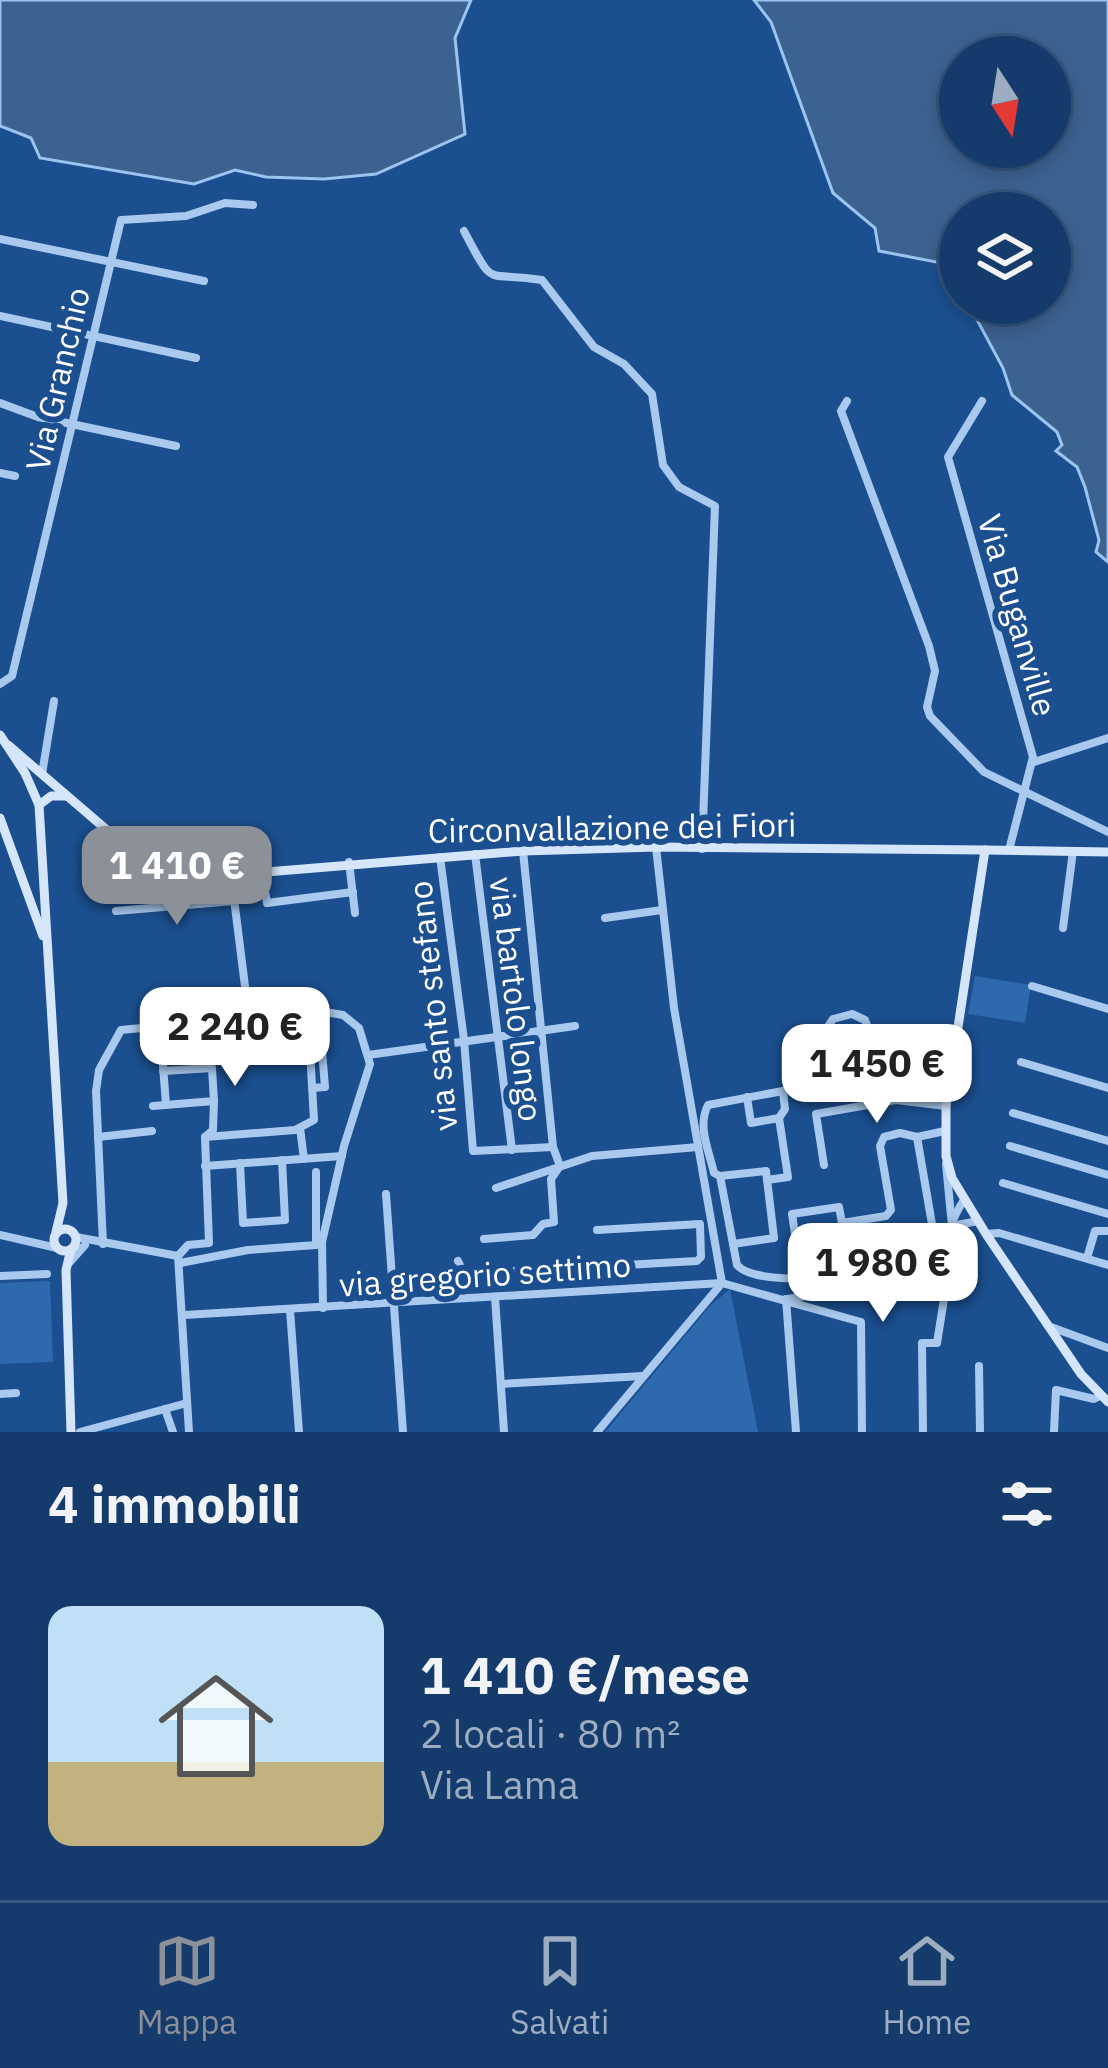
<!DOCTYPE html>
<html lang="it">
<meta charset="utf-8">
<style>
:root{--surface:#143b6b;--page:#214673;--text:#f1f3f6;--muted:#9dadc1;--line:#33557e;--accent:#8c9099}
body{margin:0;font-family:"IBM Plex Sans",sans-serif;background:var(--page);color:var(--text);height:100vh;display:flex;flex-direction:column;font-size:45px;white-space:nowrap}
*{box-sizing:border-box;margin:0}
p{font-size:39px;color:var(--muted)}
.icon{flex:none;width:66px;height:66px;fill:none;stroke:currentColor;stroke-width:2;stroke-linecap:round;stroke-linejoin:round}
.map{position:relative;height:1432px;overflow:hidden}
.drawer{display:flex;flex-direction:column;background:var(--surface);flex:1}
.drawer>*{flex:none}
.needle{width:78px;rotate:168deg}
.tools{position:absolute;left:939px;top:36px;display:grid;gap:24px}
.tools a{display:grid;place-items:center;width:132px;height:132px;border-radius:50%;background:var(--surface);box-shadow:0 6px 18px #0003,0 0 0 3px var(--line);font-size:60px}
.price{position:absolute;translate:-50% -102px;padding:0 27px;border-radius:24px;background:#fff;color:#222;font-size:39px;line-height:78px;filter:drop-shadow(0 3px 6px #0008)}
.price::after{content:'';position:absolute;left:50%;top:72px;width:36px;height:27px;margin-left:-18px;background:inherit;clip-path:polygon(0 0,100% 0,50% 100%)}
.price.selected{background:var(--accent);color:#fff}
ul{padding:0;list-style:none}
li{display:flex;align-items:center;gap:36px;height:300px;padding:0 48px}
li+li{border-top:3px solid var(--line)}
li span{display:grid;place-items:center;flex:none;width:336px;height:240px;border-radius:24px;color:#555}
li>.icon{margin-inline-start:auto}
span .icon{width:144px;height:144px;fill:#fffc;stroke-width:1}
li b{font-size:51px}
h2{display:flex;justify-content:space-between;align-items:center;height:144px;padding:0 48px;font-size:51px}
.tabs{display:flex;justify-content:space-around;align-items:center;height:168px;border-top:3px solid var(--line);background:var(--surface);font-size:33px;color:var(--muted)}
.tabs a{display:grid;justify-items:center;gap:6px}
.tabs .selected{color:var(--accent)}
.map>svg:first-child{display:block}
.green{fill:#2e69ad}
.water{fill:#3c6290;stroke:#9cc4f0;stroke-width:3;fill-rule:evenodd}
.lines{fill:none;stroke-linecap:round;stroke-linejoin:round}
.street{stroke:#a9c9ee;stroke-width:8}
.secondary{stroke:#d6e6fa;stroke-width:9}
.labels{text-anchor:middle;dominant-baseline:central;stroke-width:12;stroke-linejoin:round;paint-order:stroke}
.street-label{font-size:33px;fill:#fff;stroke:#1b4f8f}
</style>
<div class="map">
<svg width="1108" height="1432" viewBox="0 0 1108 1432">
<rect width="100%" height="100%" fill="#1b4f8f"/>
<!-- green -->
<g class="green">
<path d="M975 976 1031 985 1025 1023 968 1014Z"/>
<path d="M50 1281 53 1362 0 1364V1283Z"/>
<path d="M730 1289 758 1432H605L710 1306Z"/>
</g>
<!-- water -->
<g class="water">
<path d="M0 0H471L455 38 465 134 376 174 324 179 266 177 235 170 194 184 40 158 31 138 0 126Z"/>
<path d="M754 0H1108V562L1096 552 1099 540 1085 487 1077 467 1056 451 1062 445 1057 432 1012 395 1003 368 968 303H1050V213H960V288L947 264 879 251 875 228 833 193 771 22ZM960 57H1050V147H960Z"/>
</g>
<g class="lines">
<!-- street -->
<g class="street">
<path d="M464 231C496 292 484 270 542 280L594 347 624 364 652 394 663 465 679 487 715 506 702 849"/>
<path d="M0 239 204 281"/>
<path d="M0 316 196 358"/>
<path d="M847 401 841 411 929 646 935 671 927 707 930 716 984 772 1108 832"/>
<path d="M982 401 948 457 1033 757 1009 850"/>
<path d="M0 403 38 417 176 446"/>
<path d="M0 473 15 476"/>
<path d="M0 684 12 676 121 220 186 216 225 203 253 205"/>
<path d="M1034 762 1108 738"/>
<path d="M42 774 54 701"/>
<path d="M475 854 512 1150"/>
<path d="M440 857 464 1040 473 1151 553 1147"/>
<path d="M349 862 355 913"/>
<path d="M262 872 267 903 353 892"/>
<path d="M231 875 249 1018"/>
<path d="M116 911 234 901"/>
<path d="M605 918 662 910"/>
<path d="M1063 928 1073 851"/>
<path d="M1032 986 1108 1009"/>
<path d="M160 1026 166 1105"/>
<path d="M827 1028 833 1019 852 1014 865 1020 877 1050"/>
<path d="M368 1055 575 1026"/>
<path d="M1021 1062 1108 1088"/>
<path d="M747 1097 751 1123 779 1118 788 1177 767 1180"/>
<path d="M153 1106 214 1101 212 1068 163 1071"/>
<path d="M1013 1113 1108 1141"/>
<path d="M779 1118 785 1109 783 1091"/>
<path d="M300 1128 304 1159"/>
<path d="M945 1131 917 1137 933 1230C928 1244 905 1259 892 1265 865 1277 757 1288 737 1265L720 1176 714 1173C709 1151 697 1126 708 1105L783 1091 826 1074 864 1069 877 1050 886 1047 956 1046"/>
<path d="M98 1137 152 1131"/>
<path d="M205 1137 295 1130 314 1120 310 1051H322L325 1087 312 1088"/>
<path d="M1010 1146 1108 1175"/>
<path d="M240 1163 243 1223 285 1220 282 1160"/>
<path d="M946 1164 952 1226 978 1221"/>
<path d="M824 1165 816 1114 896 1100 946 1106"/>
<path d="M205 1166 342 1156"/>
<path d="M720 1176 766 1171 774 1238 733 1244"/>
<path d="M1003 1183 1108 1214"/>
<path d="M496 1188 592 1156 698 1147"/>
<path d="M386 1194 403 1432"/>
<path d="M795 1234 792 1214 839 1207 842 1223"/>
<path d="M986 1234 999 1233 1108 1265"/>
<path d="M0 1235 57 1248"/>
<path d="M76 1237 178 1256 189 1432"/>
<path d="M484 1239 533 1235 543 1224 554 1222 551 1179 560 1166 553 1147 523 851"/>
<path d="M103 1244 96 1091 99 1070 121 1030 319 1011 343 1015 359 1028 370 1064 344 1146 322 1242 323 1308"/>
<path d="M810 1244 843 1239 842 1223 886 1216 891 1210 880 1146 884 1137 900 1133 917 1137"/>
<path d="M178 1256 188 1245 209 1243 205 1137 213 1130 214 1101"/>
<path d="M1087 1258 1095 1231H1108"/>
<path d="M458 1261 464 1274 697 1261 701 1257 700 1224 597 1230"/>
<path d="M69 1263 85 1245"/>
<path d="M180 1263 248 1250 316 1245V1172"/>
<path d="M0 1276 47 1274"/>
<path d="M495 1297 504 1432"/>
<path d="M786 1299 796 1432"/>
<path d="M788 1299 911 1278C947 1262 944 1228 964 1200"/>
<path d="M290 1310 299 1432"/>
<path d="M184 1315 722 1283 861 1322 862 1432"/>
<path d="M1051 1327 1108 1348"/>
<path d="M979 1366 980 1432"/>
<path d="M501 1384 643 1376"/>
<path d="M0 1394 16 1393"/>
<path d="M165 1409 173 1432"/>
<path d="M80 1432 187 1403"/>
<path d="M597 1432 722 1283 674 1008 656 847"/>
<path d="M923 1432 922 1343H937L948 1274 946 1268 935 1262"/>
<path d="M1054 1432 1056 1390 1094 1399 1100 1396"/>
</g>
<!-- secondary -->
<g class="secondary">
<path d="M0 735 25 773 39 805 63 1203 56 1232"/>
<path d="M8 745 136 855C167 873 196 873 231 875L523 851 656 847 985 850 946 1106V1156L952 1178 986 1234 1081 1374 1108 1402"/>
<path d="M39 805 51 796H67"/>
<path d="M0 818 43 936"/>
<path d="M985 850 1108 852"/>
<circle cx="65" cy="1240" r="11"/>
<path d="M71 1249 66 1270 71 1432"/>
</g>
</g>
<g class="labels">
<!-- street labels -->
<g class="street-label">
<text transform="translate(57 379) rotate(-77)">Via Granchio</text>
<text transform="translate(1018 615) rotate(74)">Via Buganville</text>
<text transform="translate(612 827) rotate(-1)">Circonvallazione dei Fiori</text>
<text transform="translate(517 999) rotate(83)">via bartolo longo</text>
<text transform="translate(432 1006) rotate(-96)">via santo stefano</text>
<text transform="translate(485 1274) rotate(-4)">via gregorio settimo</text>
</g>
</g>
</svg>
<div class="tools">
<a><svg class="needle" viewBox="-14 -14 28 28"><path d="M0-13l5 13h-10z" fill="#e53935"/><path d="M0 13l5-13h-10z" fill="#9dadc1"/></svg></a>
<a><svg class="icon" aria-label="layers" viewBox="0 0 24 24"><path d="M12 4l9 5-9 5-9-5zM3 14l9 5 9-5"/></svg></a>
</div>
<b class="price selected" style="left:177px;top:928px">1 410 €</b>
<b class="price" style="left:235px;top:1089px">2 240 €</b>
<b class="price" style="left:877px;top:1126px">1 450 €</b>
<b class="price" style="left:883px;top:1325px">1 980 €</b>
</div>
<section class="drawer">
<h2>4 immobili<svg class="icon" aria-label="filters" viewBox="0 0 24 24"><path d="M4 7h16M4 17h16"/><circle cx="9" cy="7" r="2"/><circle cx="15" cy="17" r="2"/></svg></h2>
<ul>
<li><span style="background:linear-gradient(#bfe0f5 65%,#c2b280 0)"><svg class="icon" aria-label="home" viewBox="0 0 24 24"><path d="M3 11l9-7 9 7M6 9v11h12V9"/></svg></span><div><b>1 410 €/mese</b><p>2 locali · 80 m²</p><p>Via Lama</p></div></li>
</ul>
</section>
<nav class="tabs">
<a class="selected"><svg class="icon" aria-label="map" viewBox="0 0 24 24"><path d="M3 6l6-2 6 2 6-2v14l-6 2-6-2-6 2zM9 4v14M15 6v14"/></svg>Mappa</a>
<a><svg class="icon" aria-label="saved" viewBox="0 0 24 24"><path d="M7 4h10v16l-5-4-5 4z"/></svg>Salvati</a>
<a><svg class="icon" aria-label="home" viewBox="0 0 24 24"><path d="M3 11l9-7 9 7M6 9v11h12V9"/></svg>Home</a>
</nav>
